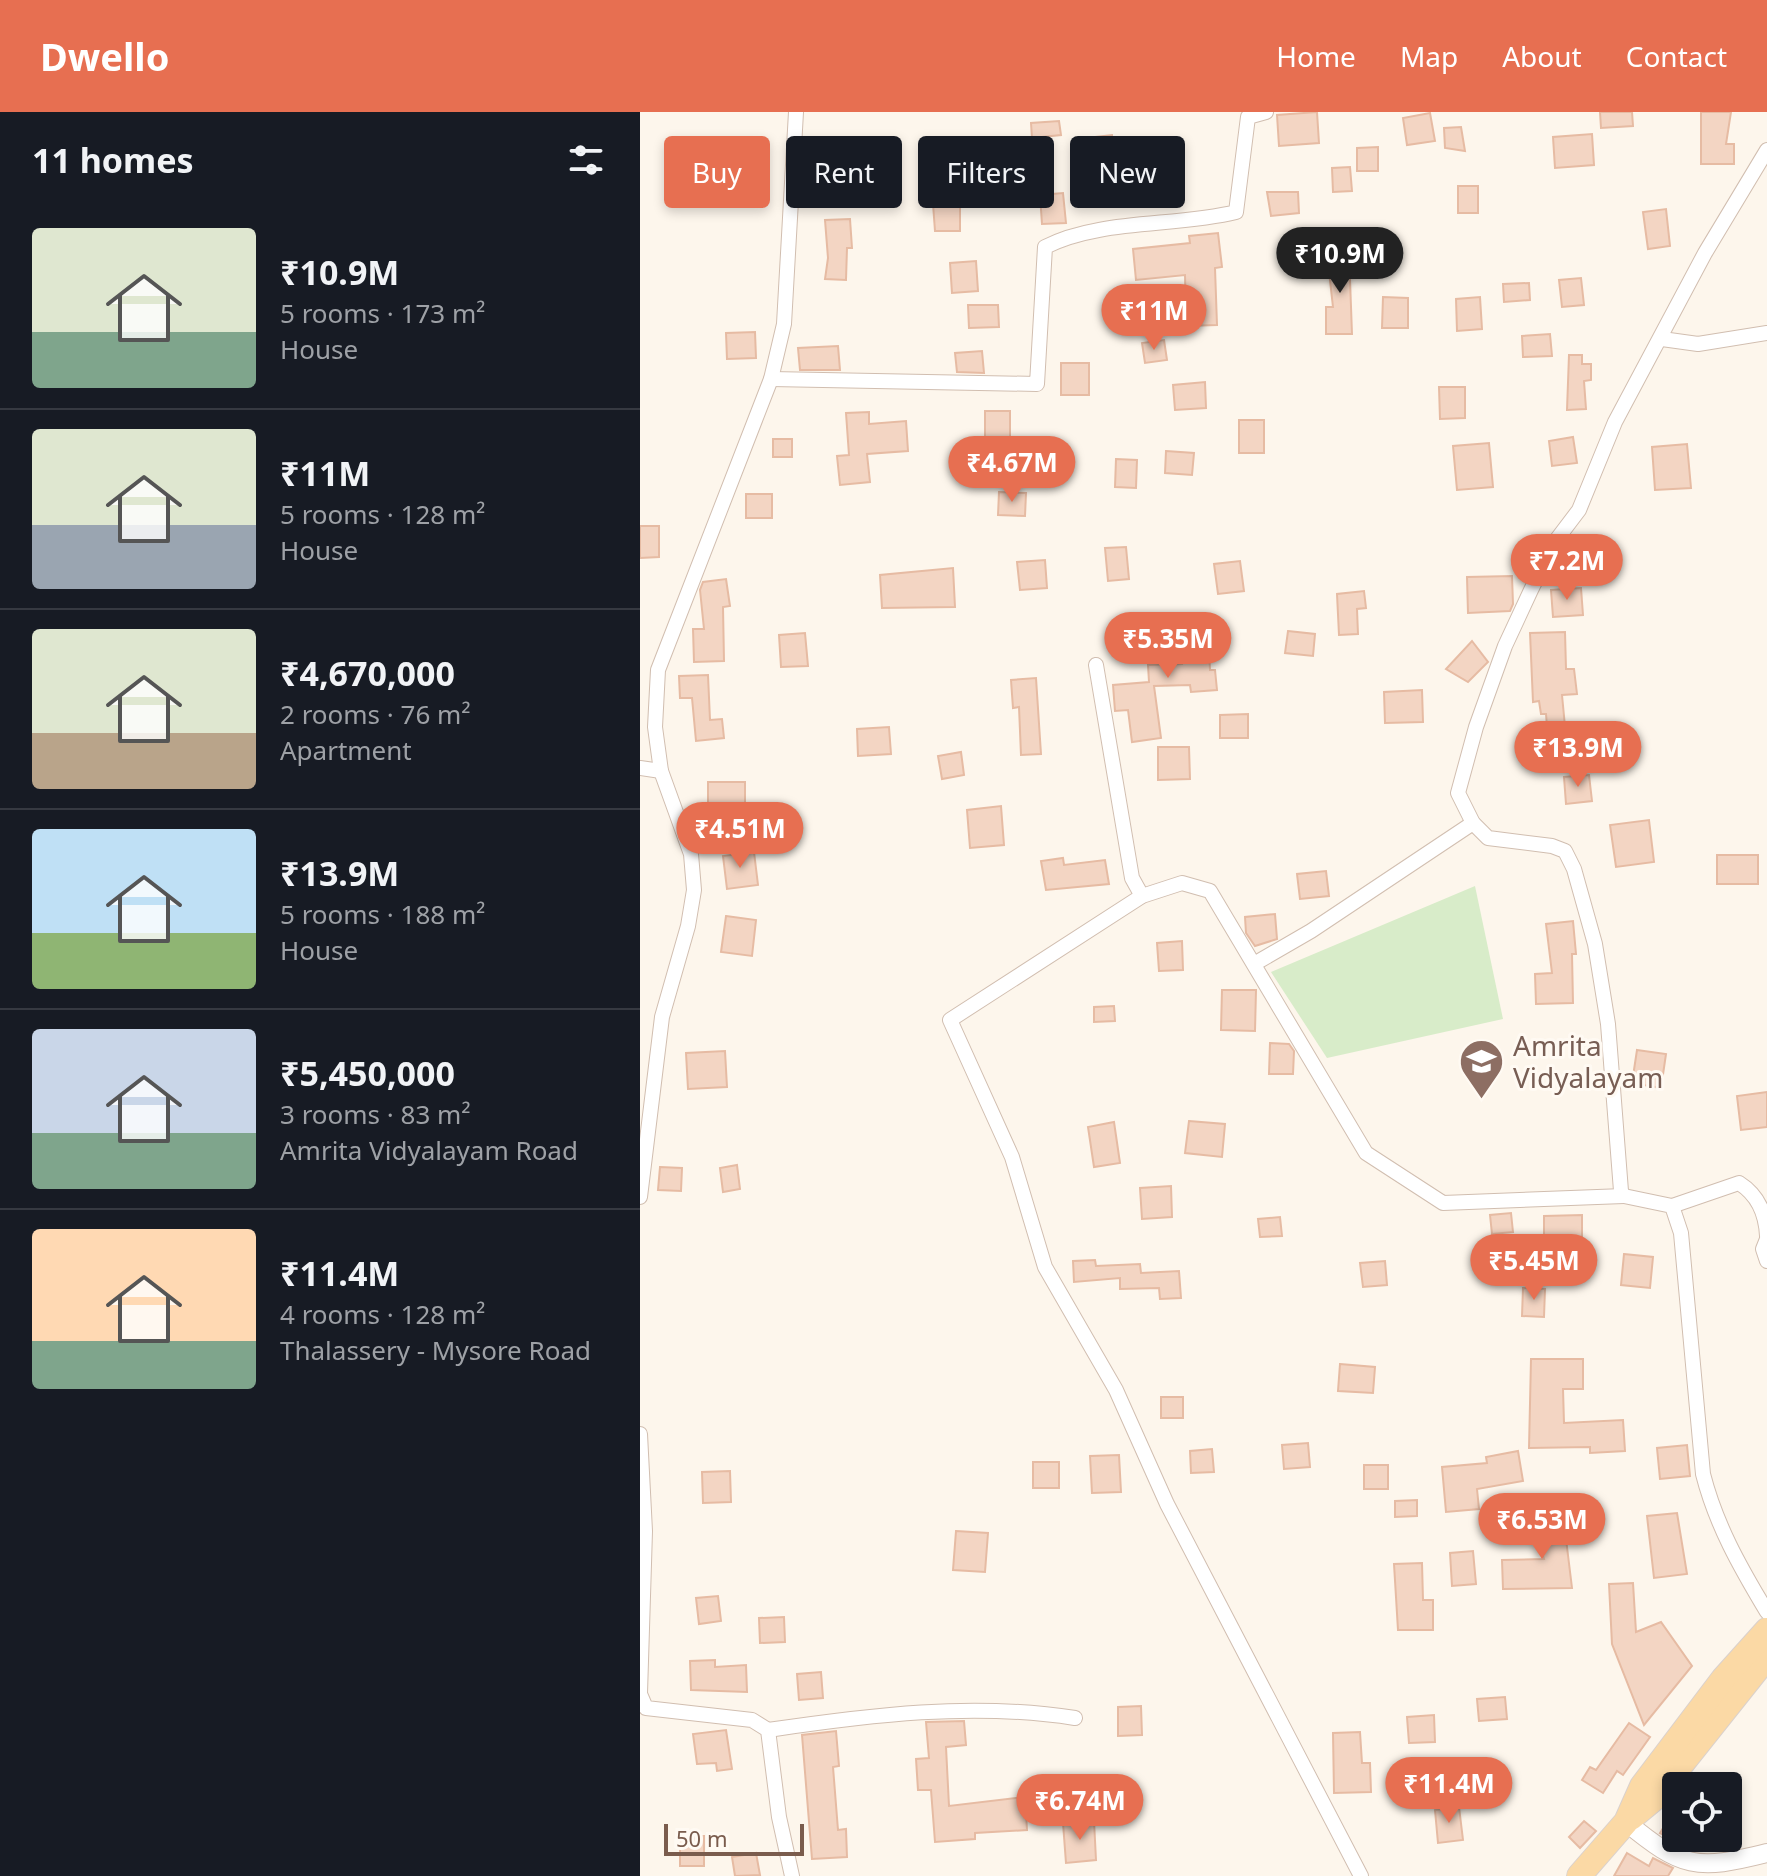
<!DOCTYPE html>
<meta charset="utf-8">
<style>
:root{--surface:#171b24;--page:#242831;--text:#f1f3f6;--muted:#9ea1a6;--line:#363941;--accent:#e76f51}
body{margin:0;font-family:"Noto Sans",sans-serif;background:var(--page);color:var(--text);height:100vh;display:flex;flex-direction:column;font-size:30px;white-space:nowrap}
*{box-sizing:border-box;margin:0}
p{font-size:26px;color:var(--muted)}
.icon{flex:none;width:44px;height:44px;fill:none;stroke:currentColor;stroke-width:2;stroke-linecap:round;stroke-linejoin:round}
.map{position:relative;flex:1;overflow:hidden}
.panel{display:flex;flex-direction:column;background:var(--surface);width:640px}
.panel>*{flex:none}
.guide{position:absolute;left:24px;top:24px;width:760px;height:72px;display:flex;gap:16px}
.fabs{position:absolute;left:1022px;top:1660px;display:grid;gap:16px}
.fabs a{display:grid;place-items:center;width:80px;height:80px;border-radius:8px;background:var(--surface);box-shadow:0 4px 12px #0003;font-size:40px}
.scale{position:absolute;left:24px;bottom:20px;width:140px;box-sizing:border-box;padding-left:8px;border:4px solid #7a5c4d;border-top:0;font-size:22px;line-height:28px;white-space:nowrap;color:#7a5c4d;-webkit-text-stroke:6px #fffaf3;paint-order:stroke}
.price{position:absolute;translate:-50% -68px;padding:0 18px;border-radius:28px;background:var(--accent);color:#fff;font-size:26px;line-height:52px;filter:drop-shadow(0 2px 4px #0008)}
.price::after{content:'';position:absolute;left:50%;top:48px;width:24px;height:18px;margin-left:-12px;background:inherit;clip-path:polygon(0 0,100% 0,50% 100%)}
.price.selected{background:#222;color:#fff}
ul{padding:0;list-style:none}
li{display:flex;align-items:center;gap:24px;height:200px;padding:0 32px}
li+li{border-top:2px solid var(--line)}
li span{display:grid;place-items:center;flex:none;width:224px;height:160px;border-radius:8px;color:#555}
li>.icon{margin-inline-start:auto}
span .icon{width:96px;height:96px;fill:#fffc;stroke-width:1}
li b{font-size:34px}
h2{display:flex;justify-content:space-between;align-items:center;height:96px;padding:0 32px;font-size:34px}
.tag{padding:0 28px;border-radius:8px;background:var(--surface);box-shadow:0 4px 12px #0003;font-size:28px;line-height:72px}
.tag.selected{background:var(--accent);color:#fff}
header{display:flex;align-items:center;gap:48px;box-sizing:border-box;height:112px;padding:0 40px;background:var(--accent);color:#fff}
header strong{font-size:38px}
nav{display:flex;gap:44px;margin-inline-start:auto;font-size:28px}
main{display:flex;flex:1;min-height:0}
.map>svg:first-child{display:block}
.green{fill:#d8ecc9}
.building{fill:#f3d5c3;stroke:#e6bba3;stroke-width:2}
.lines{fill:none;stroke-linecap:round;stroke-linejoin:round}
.minor-casing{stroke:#d1beb0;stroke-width:16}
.tertiary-casing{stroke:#d1beb0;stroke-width:20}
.primary-casing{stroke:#dad1cd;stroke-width:26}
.minor{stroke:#fff;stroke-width:14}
.tertiary{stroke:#fff;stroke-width:18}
.primary{stroke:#fbd9a5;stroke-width:24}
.labels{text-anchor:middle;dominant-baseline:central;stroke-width:6;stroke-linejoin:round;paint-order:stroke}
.education-label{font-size:28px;fill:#785e54;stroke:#fffaf3;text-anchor:start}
</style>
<header>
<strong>Dwello</strong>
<nav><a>Home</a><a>Map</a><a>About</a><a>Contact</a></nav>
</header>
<main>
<section class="panel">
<h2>11 homes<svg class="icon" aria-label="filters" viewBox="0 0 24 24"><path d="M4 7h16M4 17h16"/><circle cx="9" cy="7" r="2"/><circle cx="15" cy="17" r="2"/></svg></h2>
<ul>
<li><span style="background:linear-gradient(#dfe7d0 65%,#7fa58c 0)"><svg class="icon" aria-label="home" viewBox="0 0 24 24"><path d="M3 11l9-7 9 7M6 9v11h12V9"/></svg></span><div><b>₹10.9M</b><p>5 rooms · 173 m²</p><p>House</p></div></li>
<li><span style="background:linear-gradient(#dfe7d0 60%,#9aa5b1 0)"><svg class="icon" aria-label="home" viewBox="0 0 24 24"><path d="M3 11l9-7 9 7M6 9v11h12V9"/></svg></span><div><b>₹11M</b><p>5 rooms · 128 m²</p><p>House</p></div></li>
<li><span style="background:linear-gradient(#dfe7d0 65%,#b9a48a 0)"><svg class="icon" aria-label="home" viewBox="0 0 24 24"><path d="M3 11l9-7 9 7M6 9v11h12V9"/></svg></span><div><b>₹4,670,000</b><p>2 rooms · 76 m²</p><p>Apartment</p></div></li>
<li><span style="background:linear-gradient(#bfe0f5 65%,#8fb573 0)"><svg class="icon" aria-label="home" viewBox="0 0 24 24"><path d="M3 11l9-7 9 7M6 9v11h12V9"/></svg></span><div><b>₹13.9M</b><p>5 rooms · 188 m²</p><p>House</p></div></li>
<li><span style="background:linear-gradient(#c9d6e8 65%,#7fa58c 0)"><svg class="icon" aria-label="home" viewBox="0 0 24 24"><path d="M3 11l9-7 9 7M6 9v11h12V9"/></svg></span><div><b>₹5,450,000</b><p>3 rooms · 83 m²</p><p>Amrita Vidyalayam Road</p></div></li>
<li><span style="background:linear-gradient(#ffd9b3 70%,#7fa58c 0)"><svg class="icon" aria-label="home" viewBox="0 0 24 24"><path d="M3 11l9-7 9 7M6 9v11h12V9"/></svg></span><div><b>₹11.4M</b><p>4 rooms · 128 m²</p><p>Thalassery - Mysore Road</p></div></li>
</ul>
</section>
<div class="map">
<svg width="1127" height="1764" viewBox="0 0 1127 1764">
<rect width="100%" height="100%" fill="#fdf6ec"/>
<!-- green -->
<path class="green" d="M835 774 863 907 687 946 631 860Z"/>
<!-- building -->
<g class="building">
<path d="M677 0 679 31 639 34 637 3Z"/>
<path d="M960 0H992L993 14 961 16Z"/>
<path d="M1061 0H1091L1086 32H1094V52H1061Z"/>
<path d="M790 1 795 29 767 33 763 6Z"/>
<path d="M419 9 421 23 392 26 391 11Z"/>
<path d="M821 15 825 39 805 36 804 16Z"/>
<path d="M952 22 954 53 915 56 913 25Z"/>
<path d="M472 23 475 56 442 59 438 27Z"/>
<path d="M214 26H247L248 71 215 72Z"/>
<path d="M320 35V119H295L289 37Z"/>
<path d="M738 35V59H717V36Z"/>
<path d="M710 55 712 79 693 80 692 56Z"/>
<rect x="818" y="74" width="20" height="27"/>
<path d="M627 80H658L659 101 631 104Z"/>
<path d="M423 81 426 111 402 112 400 83Z"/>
<path d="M1026 97 1030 134 1008 137 1003 100Z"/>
<path d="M210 107 212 136H207L206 168 185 167 188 146 185 108Z"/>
<path d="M578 121 582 155 575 156 577 213 546 214 545 163 496 168 493 137 550 131 549 124Z"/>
<path d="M709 140 712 222H686V195H693L687 142Z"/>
<path d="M336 149 338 179 312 181 310 151Z"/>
<path d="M941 166 944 193 922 195 919 168Z"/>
<path d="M889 171 890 188 864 190 863 172Z"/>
<path d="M743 185 768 186V216H742Z"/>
<path d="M840 185 842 217 817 219 816 187Z"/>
<path d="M328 193H358L359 215 329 216Z"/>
<path d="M115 220 116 246 87 247 86 221Z"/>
<path d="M910 222 912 244 883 245 882 224Z"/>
<path d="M524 228 527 248 505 251 502 231Z"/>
<path d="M198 234 200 258H160L158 236Z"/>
<path d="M342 239 344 261 317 260 315 241Z"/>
<path d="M929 243H942V252H951V268L944 269 946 297 927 298Z"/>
<rect x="421" y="251" width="28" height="32"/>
<path d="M565 270 566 296 535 298 533 273Z"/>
<path d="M799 275H825V306L800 307Z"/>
<rect x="345" y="299" width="25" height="30"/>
<path d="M229 300V312L266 309 268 339 227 342 230 370 200 373 197 344 209 343 206 301Z"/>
<rect x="599" y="308" width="25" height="33"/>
<path d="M933 325 937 351 912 354 909 329Z"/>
<rect x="133" y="327" width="19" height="18"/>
<path d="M849 331 853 375 817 378 813 334Z"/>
<path d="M1047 332 1051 376 1015 378 1012 335Z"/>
<path d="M526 339 554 341 552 363 525 361Z"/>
<path d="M476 347 497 348 496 376 475 375Z"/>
<path d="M359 380 386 381 385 404 358 403Z"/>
<rect x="106" y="382" width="26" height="24"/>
<path d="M0 414H19V445L0 446Z"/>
<path d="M486 435 489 467 468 469 465 436Z"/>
<path d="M405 448 407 476 380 478 377 450Z"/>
<path d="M600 449 604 479 578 482 574 452Z"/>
<path d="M313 456 315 495 242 496 240 463Z"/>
<path d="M872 464 873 492 870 499 828 501 827 465Z"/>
<path d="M86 467 90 494 83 495 84 549 54 550 53 517H64L60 478 63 470Z"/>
<path d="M941 476 943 503 913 505 911 478Z"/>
<path d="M724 479 726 496 717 497 718 522 699 523 697 482Z"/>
<path d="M567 504 570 558H575L577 578 551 580 550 573 514 574 521 626 492 630 488 598 475 599 473 573 509 570 508 553 542 552 539 505Z"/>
<path d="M512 514 513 533 495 534 494 515Z"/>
<path d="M648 519 675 522 673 544 645 541Z"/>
<path d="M925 520 926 557H934L937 582 922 583 926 625 908 627 906 602H901L899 589 893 590 890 521Z"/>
<path d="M165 521 168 554 141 555 139 523Z"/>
<path d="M832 529 848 550 828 570 806 557Z"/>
<path d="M68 563 70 608 82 607 84 626 56 629 52 586H40L39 564Z"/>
<path d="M396 566 401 642 381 643 379 595 373 596 371 568Z"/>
<path d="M782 578 783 610 745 611 744 580Z"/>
<path d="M608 602V626H580V603Z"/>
<path d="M249 615 251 642 218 644 217 617Z"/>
<path d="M518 635H549L550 667 518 668Z"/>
<path d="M321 640 324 663 302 667 298 644Z"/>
<path d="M949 663 952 689 926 692 924 665Z"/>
<rect x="68" y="670" width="37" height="31"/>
<path d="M361 694 364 733 330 736 327 698Z"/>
<path d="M1009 708 1014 750 976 755 970 713Z"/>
<path d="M114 740 118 773 87 777 83 744Z"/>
<rect x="1077" y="743" width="41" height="29"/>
<path d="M423 746 424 753 465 748 469 772 406 778 401 749Z"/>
<path d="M686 759 689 784 660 787 657 762Z"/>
<path d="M635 802 637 827 615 834 606 821 605 805Z"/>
<path d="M86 804 116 808 112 844 81 840Z"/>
<path d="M933 809 936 842H932L933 891 896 892 895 862 912 861 906 812Z"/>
<path d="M542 829 543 858 519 859 517 831Z"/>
<path d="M582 878H616L615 919 581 918Z"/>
<path d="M474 894 475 909 454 910V895Z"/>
<path d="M630 931 649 932 654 939 653 962H629Z"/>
<path d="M997 938 1026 942 1021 976 992 971Z"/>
<path d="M85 939 87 975 48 977 46 941Z"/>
<path d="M1127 980V1015L1101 1018 1097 984Z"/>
<path d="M549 1009 585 1012 582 1045 545 1041Z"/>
<path d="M474 1010 480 1051 454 1055 448 1015Z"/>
<path d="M97 1053 100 1077 83 1080 80 1056Z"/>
<path d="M20 1055 42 1056 41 1079 18 1078Z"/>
<path d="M531 1074 532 1105 502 1107 500 1076Z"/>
<path d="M871 1101 873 1120 852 1122 850 1103Z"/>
<path d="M942 1103V1132H904V1104Z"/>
<path d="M640 1105 642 1124 620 1125 618 1107Z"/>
<path d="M984 1142 1013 1145 1010 1176 981 1173Z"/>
<path d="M455 1148 456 1154 500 1152 501 1161 539 1159 541 1186 520 1187 519 1176 480 1177V1166L434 1170 433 1149Z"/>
<path d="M745 1149 747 1173 723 1175 720 1151Z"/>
<path d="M883 1176 905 1177 904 1205 882 1204Z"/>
<path d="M891 1247H943V1277H923L924 1311 983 1308 985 1339 950 1341V1335L889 1336Z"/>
<path d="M700 1252 735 1255 733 1281 698 1279Z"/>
<rect x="521" y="1285" width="22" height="21"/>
<path d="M668 1331 670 1355 644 1357 642 1333Z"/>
<path d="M1047 1333 1050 1364 1020 1367 1017 1336Z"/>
<path d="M572 1337 574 1360 551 1361 550 1339Z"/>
<path d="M878 1339 883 1369 837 1377 839 1397 806 1400 802 1355 847 1351 846 1345Z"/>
<path d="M479 1343 481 1380 452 1381 450 1344Z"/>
<rect x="393" y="1350" width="26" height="26"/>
<rect x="724" y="1353" width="24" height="24"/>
<path d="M90 1359 91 1390 63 1391 62 1360Z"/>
<path d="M777 1388V1404L755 1405V1389Z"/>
<path d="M1037 1401 1047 1462 1014 1466 1007 1404Z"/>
<path d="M918 1402 926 1427 932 1476 863 1477 862 1448 904 1447 893 1410Z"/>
<path d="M316 1419 348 1421 345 1460 313 1458Z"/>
<path d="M833 1439 836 1472 812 1474 810 1441Z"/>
<path d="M782 1451 783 1488H793V1518H758L754 1452Z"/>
<path d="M993 1471 996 1520 1021 1510 1052 1554 1004 1613 972 1532 969 1472Z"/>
<path d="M78 1484 81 1509 59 1512 56 1486Z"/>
<path d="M144 1505 145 1530 120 1531 119 1506Z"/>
<path d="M75 1548V1555L106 1553 107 1580 51 1578 50 1549Z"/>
<path d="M181 1560 183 1586 159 1588 157 1562Z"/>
<path d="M865 1585 867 1607 839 1609 837 1587Z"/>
<path d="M501 1594 502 1623 478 1624V1595Z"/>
<path d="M794 1603 795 1630 769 1631 767 1605Z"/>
<path d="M324 1609 326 1633 306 1635 309 1694 385 1685 387 1718 335 1721V1727L295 1730 291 1678H278L276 1647 289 1646 286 1610Z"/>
<path d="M989 1611 1010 1625 983 1663 977 1659 963 1681 942 1668 950 1655 956 1658Z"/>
<path d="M86 1618 92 1657 77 1659 76 1651 57 1652 53 1622Z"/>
<path d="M196 1619 199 1654 193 1655 198 1718 206 1717 207 1745 172 1747 162 1623Z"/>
<path d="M720 1620 722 1651H730L731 1680 694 1681 693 1621Z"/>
<path d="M819 1695 823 1728 798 1731 795 1698Z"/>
<path d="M1036 1695V1726H1053L1047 1735 1020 1721Z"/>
<path d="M454 1709 456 1748 426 1751 423 1711Z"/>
<path d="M944 1709 956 1719 940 1736 929 1725Z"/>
<rect x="40" y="1724" width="24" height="30"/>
<path d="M116 1741 120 1763 95 1764 92 1745Z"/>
<path d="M987 1741 1009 1754 1013 1746 1033 1756 1028 1764H974Z"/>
</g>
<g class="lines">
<defs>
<g id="minor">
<path d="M1127 38 1065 141 975 310 939 398 914 431 891 478 865 534 836 615 818 681 833 711 848 726 912 734 925 739 934 757 955 832 968 912 981 1079 984 1084 1032 1094 1041 1121 1063 1362C1076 1413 1100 1455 1127 1500"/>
<path d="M1022 227 1058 232 1127 221"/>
<path d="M131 267 397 272 405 135C459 107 536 115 596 100L608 5 626 0"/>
<path d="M456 553 492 766 502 784"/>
<path d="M0 656 21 659"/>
<path d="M614 852 671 819 833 711"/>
<path d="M0 1085 22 905 48 814 54 778 51 742 21 659 15 615 18 558 131 267 144 212 156 0"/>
<path d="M1032 1094 1099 1071C1118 1083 1126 1102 1127 1124"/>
<path d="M1127 1127 1123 1137 1127 1149"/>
<path d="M0 1322 5 1419 0 1581"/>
<path d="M0 1582 6 1596 112 1608 128 1618 139 1705 152 1764"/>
<path d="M128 1618C230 1603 332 1590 435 1606"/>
<path d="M721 1764 527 1392 476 1278 405 1155 372 1045 310 908 502 784 542 771 570 779 726 1041 803 1091 984 1084"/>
</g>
<path id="tertiary" d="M986 1710C1042 1756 1056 1759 1127 1741"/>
<g id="primary">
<path d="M991 1706 1014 1687 1127 1545"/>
<path d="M939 1764 986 1710 1002 1674 1083 1567 1127 1518"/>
</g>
</defs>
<!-- minor casing -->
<use href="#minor" class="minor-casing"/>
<!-- tertiary casing -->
<use href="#tertiary" class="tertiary-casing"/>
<!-- primary casing -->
<use href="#primary" class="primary-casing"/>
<!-- minor -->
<use href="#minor" class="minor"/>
<!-- tertiary -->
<use href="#tertiary" class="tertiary"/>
<!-- primary -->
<use href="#primary" class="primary"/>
</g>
<!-- icons -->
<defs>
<symbol id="school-pin" viewBox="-11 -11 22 30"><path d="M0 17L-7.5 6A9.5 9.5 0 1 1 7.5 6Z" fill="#8d6e63" stroke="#fffaf3"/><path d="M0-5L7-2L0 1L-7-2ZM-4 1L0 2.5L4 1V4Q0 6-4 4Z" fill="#fff"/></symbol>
</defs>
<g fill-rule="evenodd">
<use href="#school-pin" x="816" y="924" width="51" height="69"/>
</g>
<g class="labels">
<!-- education labels -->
<g class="education-label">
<text x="873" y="933">Amrita<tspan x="873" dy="32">Vidyalayam</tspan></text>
</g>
</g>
</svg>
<div class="fabs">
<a><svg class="icon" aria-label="locate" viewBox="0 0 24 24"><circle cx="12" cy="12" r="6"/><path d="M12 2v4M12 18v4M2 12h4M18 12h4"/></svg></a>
</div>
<div class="scale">50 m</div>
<b class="price selected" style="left:700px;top:183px">₹10.9M</b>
<b class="price" style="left:514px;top:240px">₹11M</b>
<b class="price" style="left:372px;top:392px">₹4.67M</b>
<b class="price" style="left:927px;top:490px">₹7.2M</b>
<b class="price" style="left:528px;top:568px">₹5.35M</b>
<b class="price" style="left:938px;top:677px">₹13.9M</b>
<b class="price" style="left:100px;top:758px">₹4.51M</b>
<b class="price" style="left:894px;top:1190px">₹5.45M</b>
<b class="price" style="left:902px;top:1449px">₹6.53M</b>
<b class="price" style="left:809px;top:1713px">₹11.4M</b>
<b class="price" style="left:440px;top:1730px">₹6.74M</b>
<div class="guide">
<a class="tag selected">Buy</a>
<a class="tag">Rent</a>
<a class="tag">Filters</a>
<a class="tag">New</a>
</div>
</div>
</main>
